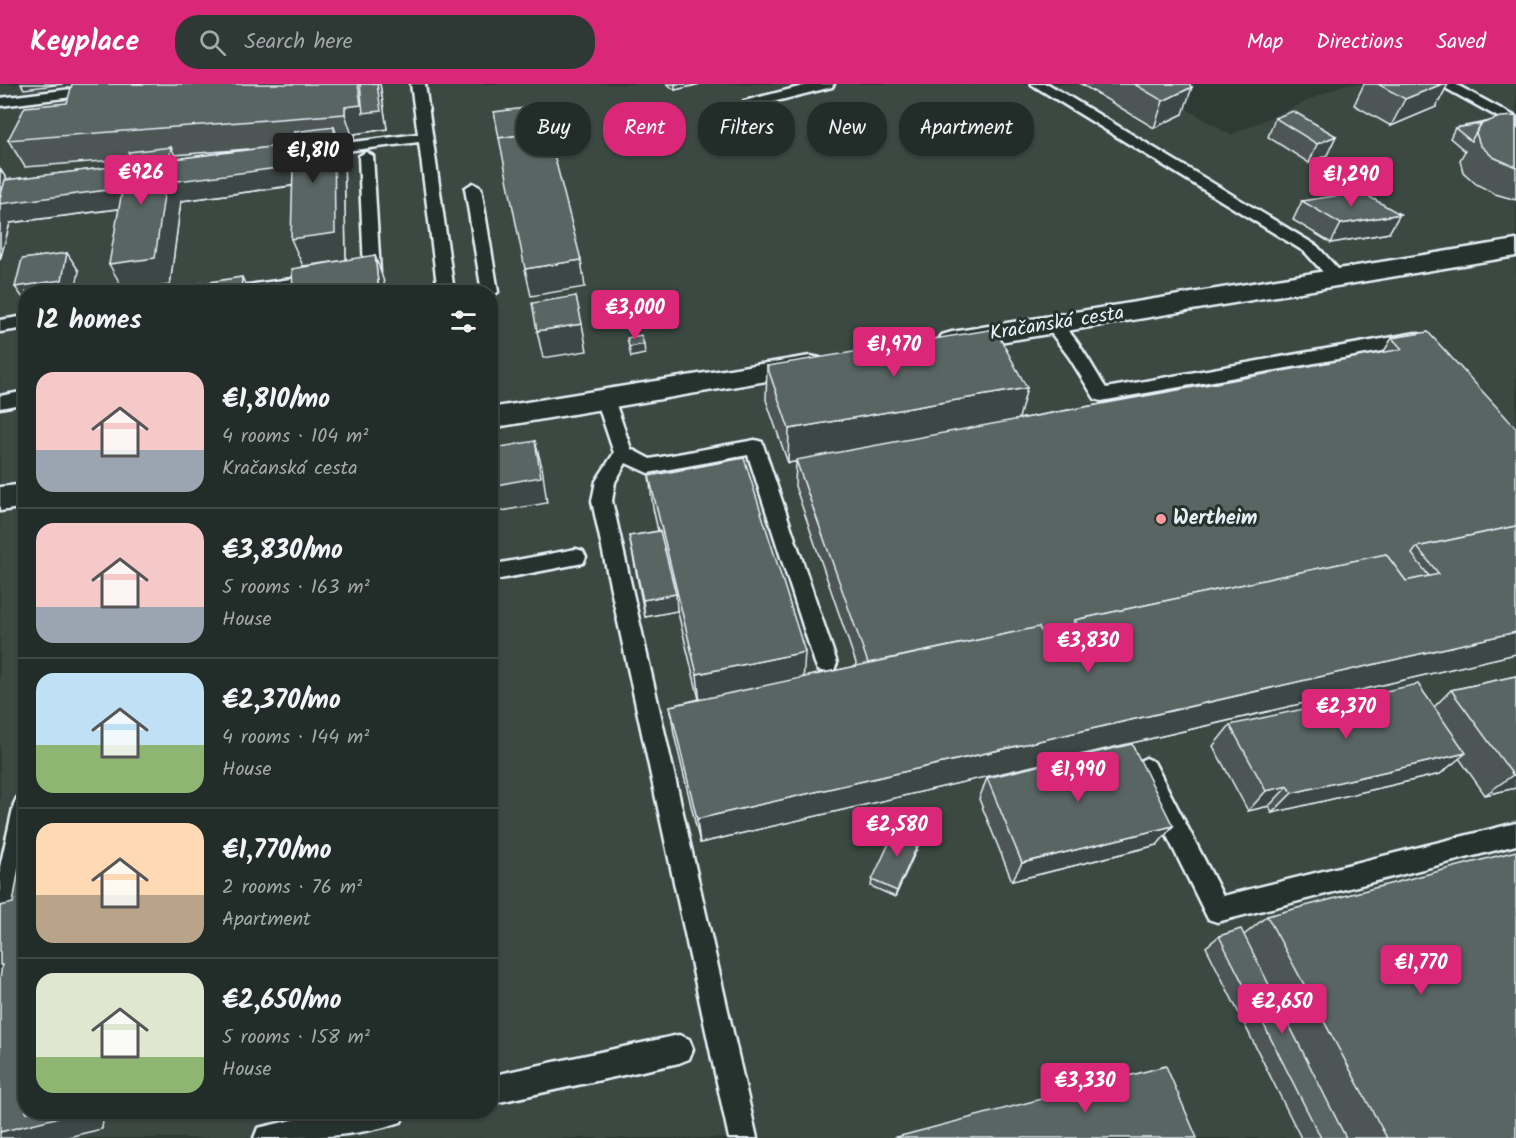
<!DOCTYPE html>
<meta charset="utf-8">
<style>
:root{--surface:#222c28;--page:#2e3834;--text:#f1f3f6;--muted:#a2a7a8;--line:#3f4845;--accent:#db2777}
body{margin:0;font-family:Kalam,sans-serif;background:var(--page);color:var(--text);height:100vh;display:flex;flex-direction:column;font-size:22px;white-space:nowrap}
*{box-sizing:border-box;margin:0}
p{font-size:20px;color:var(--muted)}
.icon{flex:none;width:33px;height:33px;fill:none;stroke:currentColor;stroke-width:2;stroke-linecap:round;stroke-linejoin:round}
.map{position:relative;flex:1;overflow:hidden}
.side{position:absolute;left:18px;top:201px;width:480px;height:834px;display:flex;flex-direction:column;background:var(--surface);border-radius:24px;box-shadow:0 2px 4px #0004,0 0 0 2px var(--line)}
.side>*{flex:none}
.guide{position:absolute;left:516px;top:18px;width:570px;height:54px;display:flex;gap:12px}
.price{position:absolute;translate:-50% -51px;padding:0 14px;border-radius:6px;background:var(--accent);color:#fff;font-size:20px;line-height:39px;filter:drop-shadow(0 2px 3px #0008)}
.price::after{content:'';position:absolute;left:50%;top:36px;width:18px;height:14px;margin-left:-9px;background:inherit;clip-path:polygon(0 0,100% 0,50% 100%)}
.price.selected{background:#222;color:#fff}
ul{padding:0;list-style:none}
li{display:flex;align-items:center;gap:18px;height:150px;padding:0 18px}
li+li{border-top:2px solid var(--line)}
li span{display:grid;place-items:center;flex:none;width:168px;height:120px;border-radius:18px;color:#555}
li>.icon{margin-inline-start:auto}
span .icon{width:72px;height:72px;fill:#fffc;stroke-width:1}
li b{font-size:26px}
h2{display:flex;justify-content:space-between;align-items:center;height:72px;padding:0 18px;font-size:26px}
.chip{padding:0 21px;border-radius:24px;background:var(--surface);box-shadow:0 2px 4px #0004,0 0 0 2px var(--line);font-size:21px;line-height:54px}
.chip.selected{background:var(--accent);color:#fff}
header{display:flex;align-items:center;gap:36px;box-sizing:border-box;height:84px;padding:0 30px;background:var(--accent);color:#fff}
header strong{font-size:28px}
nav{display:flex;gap:33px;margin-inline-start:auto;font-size:21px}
.search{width:420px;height:54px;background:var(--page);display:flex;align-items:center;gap:15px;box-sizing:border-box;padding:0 21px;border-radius:24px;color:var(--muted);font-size:22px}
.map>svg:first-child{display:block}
.built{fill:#3b4843;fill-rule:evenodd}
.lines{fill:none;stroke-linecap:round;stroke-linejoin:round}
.lane-casing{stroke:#e8f1f8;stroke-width:5}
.secondary-casing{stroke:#e8f1f8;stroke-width:5}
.lane{fill:#26332d;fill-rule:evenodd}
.secondary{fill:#26332d;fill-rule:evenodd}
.wall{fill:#4d5755;stroke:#e8f1f8;stroke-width:1.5;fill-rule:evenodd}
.shaded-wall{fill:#3e4745;stroke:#e8f1f8;stroke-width:1.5}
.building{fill:#596563;stroke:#e8f1f8;stroke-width:1.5}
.poi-dot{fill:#ff9aa2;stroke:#26332d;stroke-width:2}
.labels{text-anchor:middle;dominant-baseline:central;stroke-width:6;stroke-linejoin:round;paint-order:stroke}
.street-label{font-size:20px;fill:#e8f1f8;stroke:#26332d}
.poi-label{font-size:20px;font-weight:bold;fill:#e8f1f8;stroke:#26332d;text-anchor:start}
</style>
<header>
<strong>Keyplace</strong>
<div class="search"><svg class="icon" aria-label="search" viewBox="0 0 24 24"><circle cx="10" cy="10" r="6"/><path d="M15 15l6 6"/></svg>Search here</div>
<nav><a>Map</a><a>Directions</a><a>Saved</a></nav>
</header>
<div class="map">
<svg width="1516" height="1054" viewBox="0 0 1516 1054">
<rect width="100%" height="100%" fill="#2e3b35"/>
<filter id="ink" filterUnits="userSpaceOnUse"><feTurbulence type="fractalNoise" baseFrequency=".0167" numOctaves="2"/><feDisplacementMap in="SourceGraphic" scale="12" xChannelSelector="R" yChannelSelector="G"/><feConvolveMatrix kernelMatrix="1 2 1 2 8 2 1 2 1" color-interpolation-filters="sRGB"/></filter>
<g filter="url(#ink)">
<!-- built -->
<path class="built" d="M0 0H1144L1231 51 1345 0H1516V1054H0ZM26 208H490V1028H26Z"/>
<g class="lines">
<defs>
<g id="lane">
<path d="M111 0H151L144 4 0 22V14Z"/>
<path d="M411 0H425L454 208H438L419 58 313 71 306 67 313 63 418 50Z"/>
<path d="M811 0H834L832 3 749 24 742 20 744 17Z"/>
<path d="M1031 0H1048L1317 162 1346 194 1344 198H1332L1305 168Z"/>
<path d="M1438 0H1455L1516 33V43Z"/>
<path d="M366 68 373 72 380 189 378 193 355 194 353 190 355 186 364 185 359 72Z"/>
<path d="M473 99 481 104 498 208 490 213V208H482L465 104Z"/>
<path d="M321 191 327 192 329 196 327 200 268 208H225L227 204 233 203Z"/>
<path d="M26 232V244L0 248V236Z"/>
<path d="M1053 235C1071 240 1095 288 1106 304L1416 249 1422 251 1425 255 1422 259 1416 261 1101 317 1095 315 1069 273 1045 241 1047 237Z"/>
<path d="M26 307V319L0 324V312Z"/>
<path d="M605 309 611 311 614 315 631 365 650 375 755 356 762 358 837 579 834 586 826 588 818 586 815 579 748 371 648 389 626 379 615 398 612 417 757 1054H729L592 417 596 397 614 369 596 315 599 311Z"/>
<path d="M576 465 583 467 586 473 583 479 490 497V481Z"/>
<path d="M1146 674 1154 678 1223 812 1516 739V761L1217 838 1208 835 1134 685 1138 678Z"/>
<path d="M26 709V779L13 840 9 849 0 853V783L14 720 18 712Z"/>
<path d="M679 951 689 955 693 965 689 975 679 979 490 1020V992Z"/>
<path d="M327 1028H405L401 1038C354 1054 303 1054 254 1054L258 1044Z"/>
</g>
<g id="secondary">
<path d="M1516 156V172L952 266 942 263 938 257 942 251 952 248Z"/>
<path d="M810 272 820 274 824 281 820 288 490 344V324Z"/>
<path d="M26 400V423L0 427V403Z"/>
</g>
</defs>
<!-- lane casing -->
<use href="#lane" class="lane-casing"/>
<!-- secondary casing -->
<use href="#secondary" class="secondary-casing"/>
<!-- lane -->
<use href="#lane" class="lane"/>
<!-- secondary -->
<use href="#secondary" class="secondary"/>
</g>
<!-- wall -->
<g class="wall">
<path d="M380 0 387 45 354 50V57L340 58 344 70 346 176 384 198 334 178 303 182 293 102 181 117 170 201 125 208 119 125 10 139 0 176V85L7 96 127 81 128 75 25 83 8 56 67 19ZM248 65 176 75 175 71Z"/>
<path d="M667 0H700L675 6Z"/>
<path d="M1081 0H1188L1183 30 1154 44Z"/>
<path d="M1364 0H1448L1436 23 1391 42 1354 21Z"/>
<path d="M1516 32V116L1495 110 1476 100 1463 88 1460 76 1465 67 1450 54 1455 44Z"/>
<path d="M1275 34 1336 52 1327 71 1309 79 1268 53Z"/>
<path d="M1302 117 1389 149 1331 159 1293 136Z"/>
<path d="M1428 248 1516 570 700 759 674 650 670 622 699 615 677 525V527L645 533 629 452 658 447 653 424 649 392 803 593 857 582 795 402 796 377 788 379 766 316 767 282 1018 335 1383 269 1392 254Z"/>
<path d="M1516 592V704L1485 711 1459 674 1440 690 1272 729 1269 722 1248 727 1213 662 1230 641 1434 623 1451 606Z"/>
<path d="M987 694 1157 761 1012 797 979 715Z"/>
<path d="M922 751 895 813 871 802 872 796Z"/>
<path d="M1267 832 1516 1054H1301L1206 863 1219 852 1244 851Z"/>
</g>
<!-- shaded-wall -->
<g class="shaded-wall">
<path d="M21 0H63L24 5Z"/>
<path d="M358 0H380L387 45 354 50V57L345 30V23Z"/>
<path d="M675 0H700L675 6Z"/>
<path d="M1442 0H1448L1436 23 1391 42 1405 15Z"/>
<path d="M1192 3 1183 30 1154 44 1163 17Z"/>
<path d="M334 43 344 70 346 176 303 182 291 155Z"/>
<path d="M1336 52 1327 71 1309 79 1317 60Z"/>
<path d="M171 63 184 91 297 82 304 100 181 117 170 201 125 208 109 180Z"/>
<path d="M0 85 18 112 129 103 139 122 10 139 0 176Z"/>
<path d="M1400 130 1389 149 1331 159 1341 140Z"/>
<path d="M67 169 79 187 75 208H26V218L15 203Z"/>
<path d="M375 171 384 198 386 208H379Z"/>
<path d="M581 176 585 203 531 212 525 185Z"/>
<path d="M242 193 249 208H241Z"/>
<path d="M582 240 587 267 543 274 537 247Z"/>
<path d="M644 260 645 270 631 273 629 263Z"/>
<path d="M1027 304 1018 338 788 379 789 345Z"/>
<path d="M535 357 542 383 547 419 490 429V402Z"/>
<path d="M676 510 677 527 645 533 643 516Z"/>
<path d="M1516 548V570L700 759 697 735Z"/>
<path d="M805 568 803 598 700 619 697 590Z"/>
<path d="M1466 669 1440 690 1272 729 1292 709Z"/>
<path d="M1516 690V704L1485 711 1513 691Z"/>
<path d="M26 696V702L20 697Z"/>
<path d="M1288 702 1269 722 1248 727 1266 707Z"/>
<path d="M1173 742 1157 761 1012 797 1022 779Z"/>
<path d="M922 751 920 758 895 813 897 807Z"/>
<path d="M490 758 498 837 490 839Z"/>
<path d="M65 1028H104L102 1045 64 1054H0V1048Z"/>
</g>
<!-- building -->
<g class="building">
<path d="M72 0H358L361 21 345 23V30L8 56 25 23 67 19Z"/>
<path d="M360 0H377L381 27 363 29Z"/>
<path d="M1134 0H1188L1192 3 1163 17Z"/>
<path d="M1378 0H1442L1405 15Z"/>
<path d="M541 22 548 47 499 54 494 28Z"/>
<path d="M1293 27 1336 52 1317 60 1275 34Z"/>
<path d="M1516 32V83L1493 73 1480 61 1476 49 1481 40 1500 33Z"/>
<path d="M1481 40 1471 57 1455 44Z"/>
<path d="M334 43 335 149 291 155 294 48Z"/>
<path d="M548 47 581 176 525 185 499 54Z"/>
<path d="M294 60 293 82 171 98 174 75Z"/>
<path d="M171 63 155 174 109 180 129 68Z"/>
<path d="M127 81 123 104 0 120V114L5 96Z"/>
<path d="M1361 108 1400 130 1341 140 1302 117Z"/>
<path d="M67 169 62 196 15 203 22 175Z"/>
<path d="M375 171 379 208H293L292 185Z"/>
<path d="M242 193 241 208H196L197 200Z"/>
<path d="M576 212 582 240 537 247 532 219Z"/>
<path d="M995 245 1027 304 789 345 767 282Z"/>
<path d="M1428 248 1516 344V442L1417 463 1412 470 1429 492 1406 497 1386 470 1075 536 1072 542 1084 566 1054 573 1039 543 868 579 796 376 1402 265 1392 254Z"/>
<path d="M641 251 644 260 629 263 627 254Z"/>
<path d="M535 357 541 393 490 402V365Z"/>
<path d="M744 374 805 568 697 590 649 392Z"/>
<path d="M1516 442V548L697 735 670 622 1039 543 1054 573 1090 565 1075 536 1386 470 1406 497 1439 490 1417 463Z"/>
<path d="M660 447 676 510 643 516 629 452Z"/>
<path d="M1516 592V690L1513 691 1451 606Z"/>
<path d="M1418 600 1466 669 1292 709 1288 702 1266 707 1230 641Z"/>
<path d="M1132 660 1173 742 1022 779 987 694Z"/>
<path d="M26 664V696L20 697Z"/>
<path d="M898 740 922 751 897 807 872 796Z"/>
<path d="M26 745V1028H65L64 1032 0 1048V895L2 881H0V822L13 819Z"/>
<path d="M1516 767V1054H1387L1267 832Z"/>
<path d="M1241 845 1346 1054H1321L1219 852Z"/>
<path d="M1166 982 1197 1054H893Z"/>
</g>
</g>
<!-- markers -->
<circle class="poi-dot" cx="1161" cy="435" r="6"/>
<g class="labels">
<!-- street labels -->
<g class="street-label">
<text transform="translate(1057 240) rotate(-9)">Kračanská cesta</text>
</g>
<!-- poi labels -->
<g class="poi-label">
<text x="1173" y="435">Wertheim</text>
</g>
</g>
</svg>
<b class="price selected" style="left:313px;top:100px">€1,810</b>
<b class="price" style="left:141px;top:122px">€926</b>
<b class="price" style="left:1351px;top:124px">€1,290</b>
<b class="price" style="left:635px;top:257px">€3,000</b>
<b class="price" style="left:894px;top:294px">€1,970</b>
<b class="price" style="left:1088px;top:590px">€3,830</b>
<b class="price" style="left:1346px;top:656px">€2,370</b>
<b class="price" style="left:1078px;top:719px">€1,990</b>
<b class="price" style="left:897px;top:774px">€2,580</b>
<b class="price" style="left:1421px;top:912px">€1,770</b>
<b class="price" style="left:1282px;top:951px">€2,650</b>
<b class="price" style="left:1085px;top:1030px">€3,330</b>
<div class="guide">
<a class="chip">Buy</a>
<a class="chip selected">Rent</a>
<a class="chip">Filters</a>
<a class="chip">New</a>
<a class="chip">Apartment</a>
</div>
<section class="side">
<h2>12 homes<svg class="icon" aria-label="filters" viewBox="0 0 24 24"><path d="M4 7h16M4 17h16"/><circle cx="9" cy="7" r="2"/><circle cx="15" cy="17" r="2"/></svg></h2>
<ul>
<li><span style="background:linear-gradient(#f6c9c9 65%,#9aa5b1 0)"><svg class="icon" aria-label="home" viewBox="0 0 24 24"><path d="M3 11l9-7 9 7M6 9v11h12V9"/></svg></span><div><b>€1,810/mo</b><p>4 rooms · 104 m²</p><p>Kračanská cesta</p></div></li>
<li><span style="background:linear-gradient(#f6c9c9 70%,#9aa5b1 0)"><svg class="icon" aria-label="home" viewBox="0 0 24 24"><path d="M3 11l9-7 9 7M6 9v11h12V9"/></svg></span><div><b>€3,830/mo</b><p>5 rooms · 163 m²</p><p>House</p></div></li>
<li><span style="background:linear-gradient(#bfe0f5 60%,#8fb573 0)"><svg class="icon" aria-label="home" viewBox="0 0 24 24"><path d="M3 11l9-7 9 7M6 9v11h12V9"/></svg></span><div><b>€2,370/mo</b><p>4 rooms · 144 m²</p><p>House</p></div></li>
<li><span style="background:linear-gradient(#ffd9b3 60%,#b9a48a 0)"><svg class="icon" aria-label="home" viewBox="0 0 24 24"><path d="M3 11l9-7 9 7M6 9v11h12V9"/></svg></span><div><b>€1,770/mo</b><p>2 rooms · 76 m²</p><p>Apartment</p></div></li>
<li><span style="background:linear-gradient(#dfe7d0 70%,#8fb573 0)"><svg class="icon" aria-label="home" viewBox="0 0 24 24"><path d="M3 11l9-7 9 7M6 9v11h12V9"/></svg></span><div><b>€2,650/mo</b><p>5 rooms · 158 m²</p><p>House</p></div></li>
</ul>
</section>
</div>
